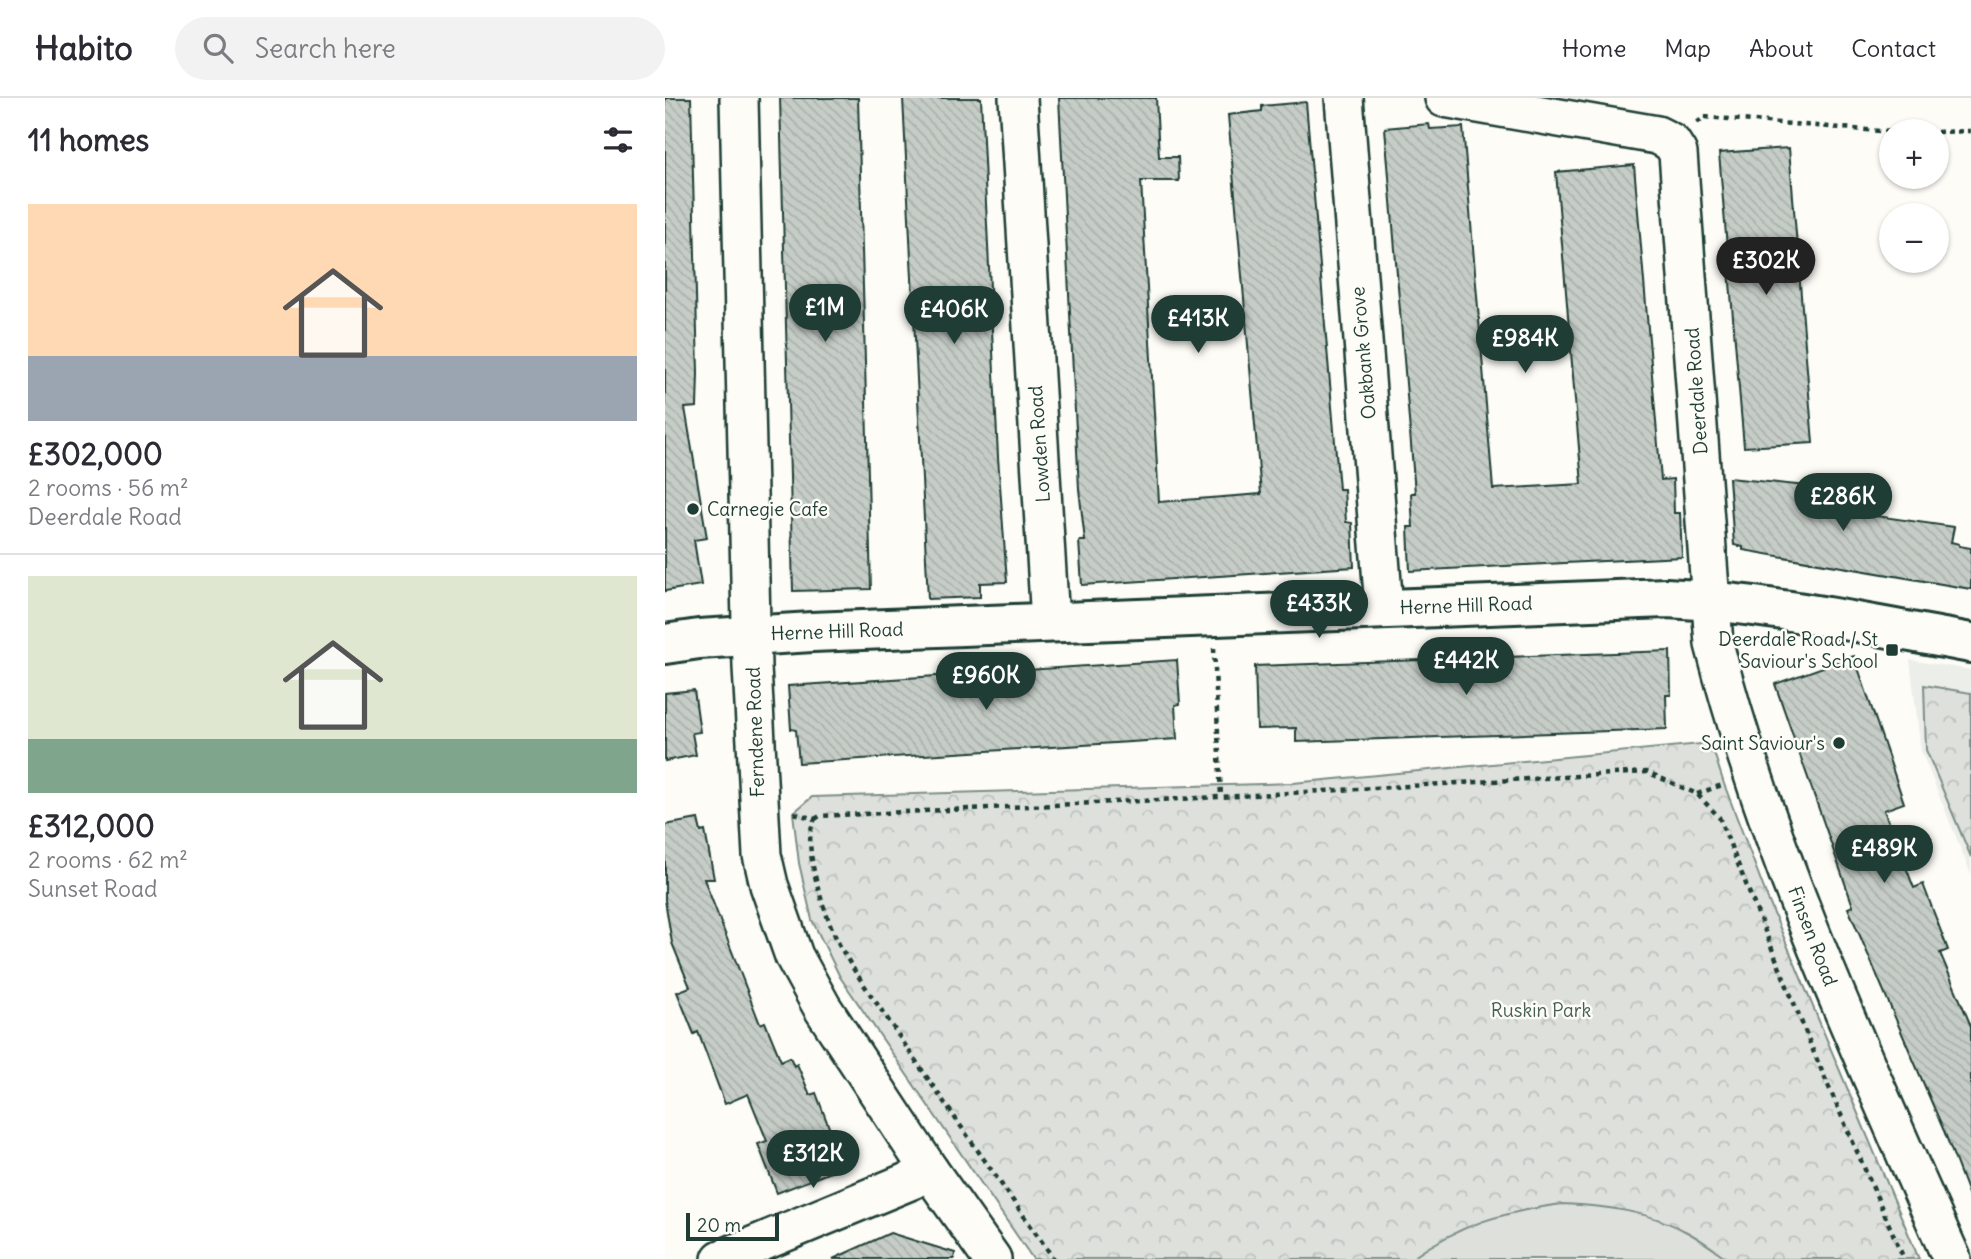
<!DOCTYPE html>
<meta charset="utf-8">
<style>
:root{--surface:#fff;--page:#f2f2f3;--text:#2b2b33;--muted:#7c7c81;--line:#e1e1e2;--accent:#1f3d34}
body{margin:0;font-family:Delius,sans-serif;background:var(--page);color:var(--text);height:100vh;display:flex;flex-direction:column;font-size:26px;white-space:nowrap}
*{box-sizing:border-box;margin:0}
p{font-size:23px;color:var(--muted)}
.icon{flex:none;width:38px;height:38px;fill:none;stroke:currentColor;stroke-width:2;stroke-linecap:round;stroke-linejoin:round}
.map{position:relative;flex:1;overflow:hidden}
.side{display:flex;flex-direction:column;background:var(--surface);width:665px}
.side>*{flex:none}
.controls{position:absolute;left:1214px;top:21px;display:grid;gap:14px}
.controls a{display:grid;place-items:center;width:70px;height:70px;border-radius:50%;background:var(--surface);box-shadow:0 2px 5px #0004;font-size:35px}
.scale{position:absolute;left:21px;bottom:18px;width:93px;box-sizing:border-box;padding-left:7px;border:4px solid #1f3d34;border-top:0;font-size:19px;line-height:24px;white-space:nowrap;color:#1f3d34;-webkit-text-stroke:5px #fdfcf7;paint-order:stroke}
.price{position:absolute;translate:-50% -60px;padding:0 16px;border-radius:24px;background:var(--accent);color:#fff;font-size:23px;line-height:46px;filter:drop-shadow(0 2px 4px #0008)}
.price::after{content:'';position:absolute;left:50%;top:42px;width:21px;height:16px;margin-left:-10px;background:inherit;clip-path:polygon(0 0,100% 0,50% 100%)}
.price.selected{background:#222;color:#fff}
ul{padding:0;list-style:none}
li{display:grid;align-content:center;gap:14px;height:371px;padding:0 28px}
li+li{border-top:2px solid var(--line)}
li span{display:grid;place-items:center;height:217px;border-radius:0px;color:#555}
li>.icon{margin-inline-start:auto}
span .icon{width:126px;height:126px;fill:#fffc;stroke-width:1}
li b{font-size:30px}
h2{display:flex;justify-content:space-between;align-items:center;height:84px;padding:0 28px;font-size:30px}
header{display:flex;align-items:center;gap:42px;box-sizing:border-box;height:98px;padding:0 35px;background:var(--surface);border-bottom:2px solid var(--line)}
header strong{font-size:33px}
nav{display:flex;gap:38px;margin-inline-start:auto;font-size:24px}
.search{width:490px;height:63px;background:var(--page);display:flex;align-items:center;gap:18px;box-sizing:border-box;padding:0 24px;border-radius:38px;color:var(--muted);font-size:26px}
main{display:flex;flex:1;min-height:0}
.map>svg:first-child{display:block}
.built{fill:#eceee9}
.forest{fill:url(#forest-crowns);stroke:#7e8e88;stroke-width:2}
.pitch{fill:#dde0db;stroke:#7e8e88;stroke-width:2}
.building{fill:url(#building-back-hatch);stroke:#1f3d34;stroke-width:2}
.lines{fill:none;stroke-linecap:round;stroke-linejoin:round}
.minor-casing{stroke:#1f3d34;stroke-width:42}
.tertiary-casing{stroke:#1f3d34;stroke-width:44}
.path{stroke:#1f3d34;stroke-width:4.5;stroke-dasharray:5 5;stroke-linecap:butt}
.minor{stroke:#fdfcf7;stroke-width:37}
.tertiary{stroke:#fdfcf7;stroke-width:38}
.poi-dot{fill:#1f3d34;stroke:#fdfcf7;stroke-width:2.5}
.labels{text-anchor:middle;dominant-baseline:central;stroke-width:5;stroke-linejoin:round;paint-order:stroke}
.street-label{font-size:19px;fill:#1f3d34;stroke:#fdfcf7}
.poi-label{font-size:19px;fill:#1f3d34;stroke:#fdfcf7;text-anchor:end}
.park-label{font-size:19px;fill:#455e55;stroke:#fdfcf7}
</style>
<header>
<strong>Habito</strong>
<div class="search"><svg class="icon" aria-label="search" viewBox="0 0 24 24"><circle cx="10" cy="10" r="6"/><path d="M15 15l6 6"/></svg>Search here</div>
<nav><a>Home</a><a>Map</a><a>About</a><a>Contact</a></nav>
</header>
<main>
<section class="side">
<h2>11 homes<svg class="icon" aria-label="filters" viewBox="0 0 24 24"><path d="M4 7h16M4 17h16"/><circle cx="9" cy="7" r="2"/><circle cx="15" cy="17" r="2"/></svg></h2>
<ul>
<li><span style="background:linear-gradient(#ffd9b3 70%,#9aa5b1 0)"><svg class="icon" aria-label="home" viewBox="0 0 24 24"><path d="M3 11l9-7 9 7M6 9v11h12V9"/></svg></span><div><b>£302,000</b><p>2 rooms · 56 m²</p><p>Deerdale Road</p></div></li>
<li><span style="background:linear-gradient(#dfe7d0 75%,#7fa58c 0)"><svg class="icon" aria-label="home" viewBox="0 0 24 24"><path d="M3 11l9-7 9 7M6 9v11h12V9"/></svg></span><div><b>£312,000</b><p>2 rooms · 62 m²</p><p>Sunset Road</p></div></li>
</ul>
</section>
<div class="map">
<svg width="1306" height="1161" viewBox="0 0 1306 1161">
<defs>
<pattern id="forest-crowns" width="20" height="18" patternUnits="userSpaceOnUse" patternTransform="scale(1.75)"><rect width="20" height="18" fill="#dde0db"/><path d="M2 6a3 3 0 1 1 6 0M12 15a3 3 0 1 1 6 0" fill="none" stroke="#bdc1bd"/></pattern>
<pattern id="building-back-hatch" width="6" height="6" patternUnits="userSpaceOnUse" patternTransform="scale(1.75)"><rect width="6" height="6" fill="#c6cdc7"/><path d="M-1 5l2 2M0 0l6 6M5-1l2 2" fill="none" stroke="#aab1ac"/></pattern>
</defs>
<rect width="100%" height="100%" fill="#fdfcf7"/>
<filter id="ink" filterUnits="userSpaceOnUse"><feTurbulence type="fractalNoise" baseFrequency=".0143" numOctaves="2"/><feDisplacementMap in="SourceGraphic" scale="14" xChannelSelector="R" yChannelSelector="G"/><feConvolveMatrix kernelMatrix="1 2 1 2 8 2 1 2 1" color-interpolation-filters="sRGB"/></filter>
<g filter="url(#ink)">
<!-- built -->
<path class="built" d="M1245 562 1306 572V776L1256 653Z"/>
<!-- forest -->
<g class="forest">
<path d="M1259 587 1306 595V759L1261 652Z"/>
<path d="M1046 645 1059 686 1104 804 1254 1161H368L175 879 147 822 134 765 128 715 147 699 628 685Z"/>
</g>
<!-- pitch -->
<path class="pitch" d="M897 1106C941 1108 983 1113 1022 1134 1037 1142 1050 1152 1063 1161H746C795 1126 838 1114 897 1106Z"/>
<!-- building -->
<g class="building">
<path d="M0 0H26L33 275 32 309 20 310 42 440 29 442 36 487 0 493Z"/>
<path d="M115 0H193L206 491 128 493Z"/>
<path d="M238 0H316L333 359 342 484 315 485V499L263 501Z"/>
<path d="M394 0H491L494 59H513L514 83H476L494 404 596 396 563 17 597 13V8L641 4 674 391H679L681 424 687 425 689 469 417 487 414 443H420L414 391Z"/>
<path d="M764 26 765 31 798 29 828 391 917 386 891 74 969 67 996 382 1008 381 1009 415H1015L1017 459 745 473 743 429H748L746 395H750L720 30Z"/>
<path d="M1124 50 1148 345 1079 349 1054 55Z"/>
<path d="M1064 380 1171 391 1207 398 1204 417 1289 429 1286 444 1294 446V448L1306 450V491L1078 452V449L1069 447Z"/>
<path d="M1005 553 1006 597H1001L1002 631 631 644V630L592 631 590 568Z"/>
<path d="M1189 558 1239 705 1219 712 1249 790 1258 786 1283 852 1275 855 1306 928V1098H1304L1279 1033 1183 810 1188 808 1110 586Z"/>
<path d="M512 562 515 606 510 607 512 641 134 665 131 632 126 631 123 588Z"/>
<path d="M29 592 35 634 27 635 31 657 0 663V595Z"/>
<path d="M33 721 36 734 40 733 49 781H39L95 926 100 924 116 963 125 959 129 968 132 966 145 997 151 995 179 1069 112 1095 93 1046 102 1043 83 996 60 1006 33 934 29 936 12 894 25 889 7 845 0 802V727Z"/>
<path d="M225 1135 290 1155 289 1161H168Z"/>
</g>
<g class="lines">
<defs>
<g id="minor">
<path d="M74 0 87 569 97 757 104 787 129 858 157 909 264 1072 327 1161"/>
<path d="M353 0 385 524"/>
<path d="M679 0 719 510"/>
<path d="M779 0 992 37 1006 44 1013 55 1049 546C1104 759 1198 960 1287 1161"/>
<path d="M56 1161 247 1082 264 1072"/>
</g>
<path id="tertiary" d="M0 546 34 541 147 534 1001 500C1104 505 1205 527 1306 545"/>
</defs>
<!-- minor casing -->
<use href="#minor" class="minor-casing"/>
<!-- tertiary casing -->
<use href="#tertiary" class="tertiary-casing"/>
<!-- path -->
<g class="path">
<path d="M1032 25 1039 19 1227 34"/>
<path d="M1272 34 1306 33"/>
<path d="M549 550 556 699"/>
<path d="M1032 696 1057 687"/>
<path d="M129 715 150 721C134 745 162 824 175 848 190 876 210 902 228 929 280 1007 335 1084 389 1161"/>
<path d="M150 721 155 718 556 699 982 674 1032 696 1054 719 1149 955 1239 1161"/>
</g>
<!-- minor -->
<use href="#minor" class="minor"/>
<!-- tertiary -->
<use href="#tertiary" class="tertiary"/>
</g>
</g>
<!-- markers -->
<g class="poi-dot">
<circle cx="28" cy="411" r="7"/>
<rect x="1220" y="545" width="14" height="14" rx="3.5"/>
<circle cx="1174" cy="645" r="7"/>
</g>
<g class="labels">
<!-- street labels -->
<g class="street-label">
<text transform="translate(698 255) rotate(-95)">Oakbank Grove</text>
<text transform="translate(1031 293) rotate(-94)">Deerdale Road</text>
<text transform="translate(374 346) rotate(-94)">Lowden Road</text>
<text transform="translate(801 507) rotate(-2)">Herne Hill Road</text>
<text transform="translate(172 533) rotate(-2)">Herne Hill Road</text>
<text transform="translate(90 634) rotate(-92)">Ferndene Road</text>
<text transform="translate(1148 838) rotate(69)">Finsen Road</text>
</g>
<!-- poi labels -->
<g class="poi-label">
<text x="42" y="411" text-anchor="start">Carnegie Cafe</text>
<text x="1213" y="541">Deerdale Road / St<tspan x="1213" dy="22">Saviour's School</tspan></text>
<text x="1160" y="645">Saint Saviour's</text>
</g>
<!-- park labels -->
<g class="park-label">
<text x="876" y="912">Ruskin Park</text>
</g>
</g>
</svg>
<div class="controls">
<a>+</a>
<a>−</a>
</div>
<div class="scale">20 m</div>
<b class="price selected" style="left:1101px;top:199px">£302K</b>
<b class="price" style="left:160px;top:246px">£1M</b>
<b class="price" style="left:289px;top:248px">£406K</b>
<b class="price" style="left:533px;top:257px">£413K</b>
<b class="price" style="left:860px;top:277px">£984K</b>
<b class="price" style="left:1178px;top:435px">£286K</b>
<b class="price" style="left:654px;top:542px">£433K</b>
<b class="price" style="left:801px;top:599px">£442K</b>
<b class="price" style="left:321px;top:614px">£960K</b>
<b class="price" style="left:1219px;top:787px">£489K</b>
<b class="price" style="left:148px;top:1092px">£312K</b>
</div>
</main>
